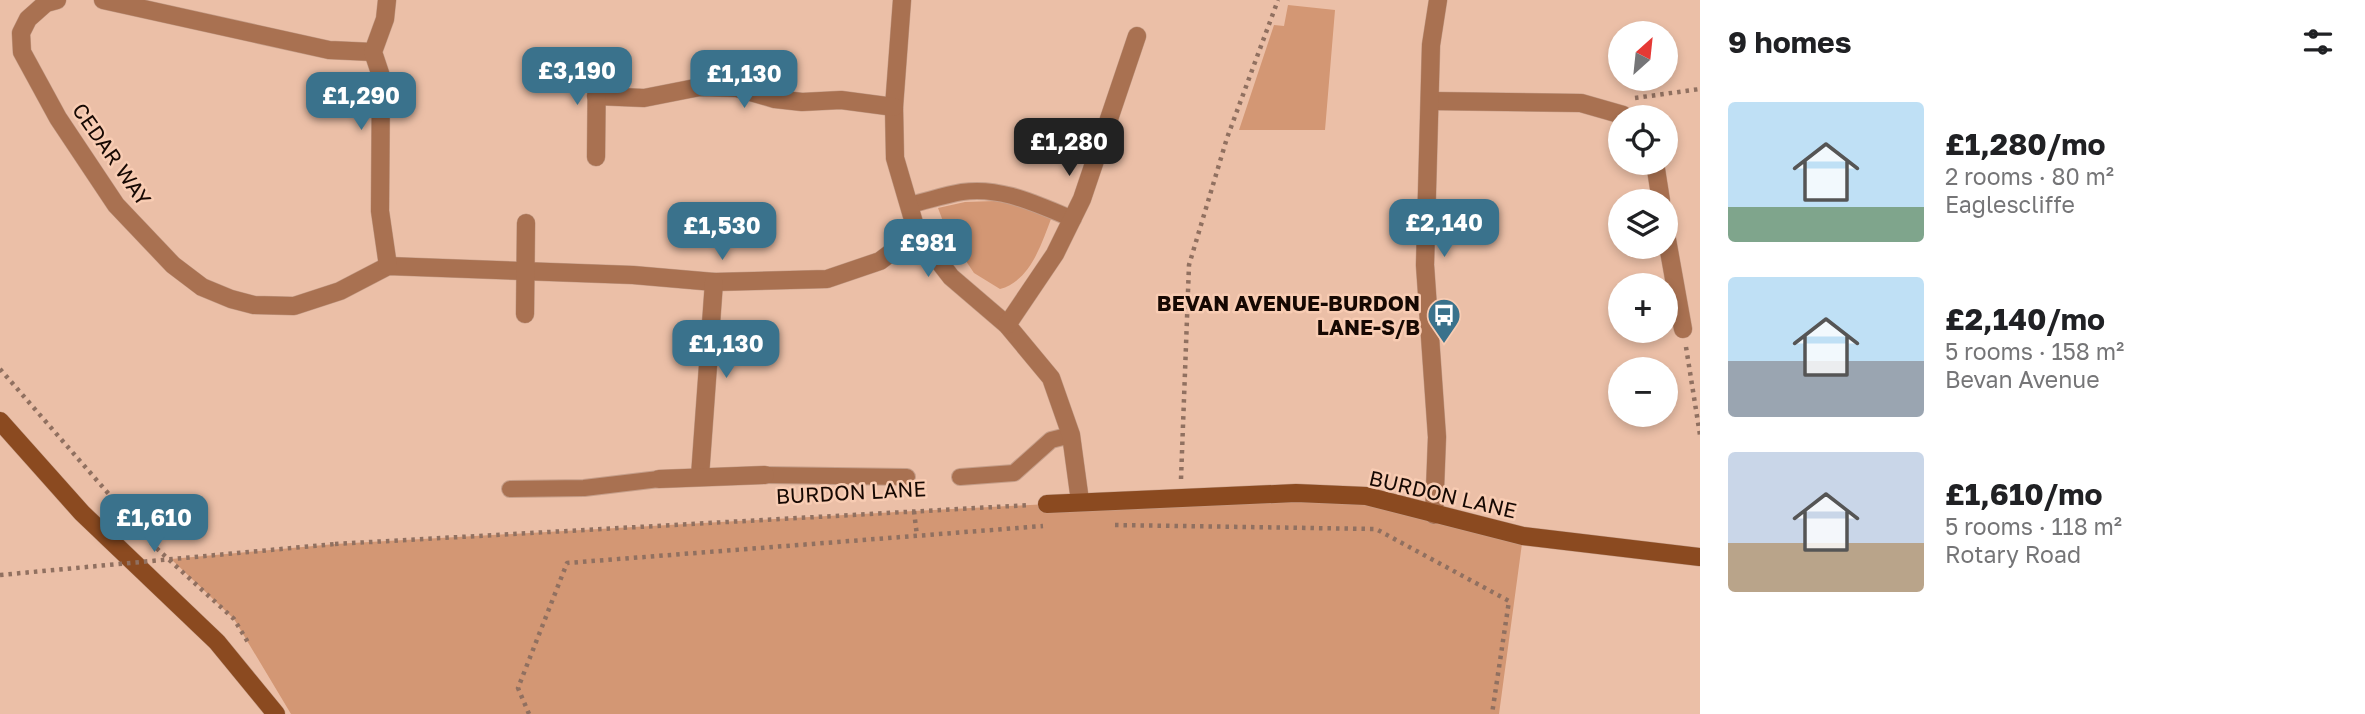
<!DOCTYPE html>
<meta charset="utf-8">
<style>
:root{--surface:#fff;--page:#f6f6f6;--text:#202124;--muted:#757577;--accent:#3a728c}
body{margin:0;font-family:"Golos Text",sans-serif;background:var(--page);color:var(--text);height:100vh;display:flex;flex-direction:column;font-size:26px;white-space:nowrap}
*{box-sizing:border-box;margin:0}
p{font-size:23px;color:var(--muted)}
.icon{flex:none;width:38px;height:38px;fill:none;stroke:currentColor;stroke-width:2;stroke-linecap:round;stroke-linejoin:round}
.map{position:relative;flex:1;overflow:hidden}
.sheet{display:flex;flex-direction:column;background:var(--surface);width:665px}
.sheet>*{flex:none}
.needle{width:46px;rotate:27deg}
.fabs{position:absolute;left:1608px;top:21px;display:grid;gap:14px}
.fabs a{display:grid;place-items:center;width:70px;height:70px;border-radius:50%;background:var(--surface);box-shadow:0 4px 10px #0003;font-size:35px}
.price{position:absolute;translate:-50% -60px;padding:0 16px;border-radius:14px;background:var(--accent);color:#fff;font-size:23px;line-height:46px;filter:drop-shadow(0 2px 4px #0008)}
.price::after{content:'';position:absolute;left:50%;top:42px;width:21px;height:16px;margin-left:-10px;background:inherit;clip-path:polygon(0 0,100% 0,50% 100%)}
.price.active{background:#222;color:#fff}
ul{padding:0;list-style:none}
li{display:flex;align-items:center;gap:21px;height:175px;padding:0 28px}
li span{display:grid;place-items:center;flex:none;width:196px;height:140px;border-radius:7px;color:#555}
li>.icon{margin-inline-start:auto}
span .icon{width:84px;height:84px;fill:#fffc;stroke-width:1}
li b{font-size:30px}
h2{display:flex;justify-content:space-between;align-items:center;height:84px;padding:0 28px;font-size:30px}
main{display:flex;flex:1;min-height:0}
.map>svg:first-child{display:block}
.green{fill:#d39774}
.lines{fill:none;stroke-linecap:round;stroke-linejoin:round}
.lane-casing{stroke:#c59e89;stroke-width:18}
.street-casing{stroke:#c59e89;stroke-width:19}
.secondary-casing{stroke:#c59e89;stroke-width:19}
.path{stroke:#907060;stroke-width:4.5;stroke-dasharray:3.5 5;stroke-linecap:butt}
.lane{stroke:#a97151;stroke-width:16}
.street{stroke:#a97151;stroke-width:18}
.secondary{stroke:#8b4a20;stroke-width:18}
.path-bridge{stroke:#907060;stroke-width:4.5;stroke-dasharray:3.5 5;stroke-linecap:butt}
.labels{text-anchor:middle;dominant-baseline:central;stroke-width:5;stroke-linejoin:round;paint-order:stroke}
.street-label{font-size:21px;fill:#160802;stroke:#f8ccb3}
.poi-label{font-size:21px;font-weight:bold;fill:#160802;stroke:#f8ccb3;text-anchor:end}
</style>
<main>
<div class="map">
<svg width="1700" height="714" viewBox="0 0 1700 714">
<rect width="100%" height="100%" fill="#ebbfa7"/>
<!-- green -->
<g class="green">
<path d="M1288 5 1335 10 1325 130H1239L1274 25 1284 26Z"/>
<path d="M995 201 1017 205 1051 219C1041 245 1030 281 1000 289L974 273 964 258 960 245 944 224 938 208 965 202Z"/>
<path d="M1366 496 1523 536 1499 714H291L234 619 171 559 335 544 914 511 1180 497Z"/>
</g>
<g class="lines">
<defs>
<g id="lane">
<path d="M909 205C927 201 944 195 962 192 1001 186 1038 205 1073 219"/>
<path d="M765 475 907 477"/>
<path d="M960 477 1014 473 1051 440 1071 435"/>
<path d="M510 489 584 488 659 479"/>
</g>
<g id="street">
<path d="M57 0 46 3 28 19 21 33 22 52 58 118 116 205 173 265 202 287 231 299 254 305 294 306 340 291 388 266 633 275 714 282 827 279 880 261 917 233"/>
<path d="M103 0 329 50 373 52"/>
<path d="M387 0 385 19 373 52 381 76 380 211 388 266"/>
<path d="M902 0 894 107 895 158 917 233 951 277 1007 325 1051 378 1071 435 1080 501"/>
<path d="M596 96 644 98 700 87 737 88 775 99 802 102 841 100 894 107"/>
<path d="M1430 101 1581 103 1623 115 1625 117"/>
<path d="M596 157 597 58"/>
<path d="M1655 163 1661 201"/>
<path d="M1666 234 1683 329"/>
<path d="M525 314 526 223"/>
<path d="M1007 325 1055 254 1082 199 1137 36"/>
<path d="M700 476 714 282"/>
<path d="M659 479 765 475"/>
<path d="M1434 515 1437 437 1425 265 1431 45 1438 0"/>
</g>
<g id="secondary">
<path d="M0 421 82 513 217 642 276 714"/>
<path d="M1047 504 1296 493 1366 496 1523 536 1700 557"/>
</g>
</defs>
<!-- lane casing -->
<use href="#lane" class="lane-casing"/>
<!-- street casing -->
<use href="#street" class="street-casing"/>
<!-- secondary casing -->
<use href="#secondary" class="secondary-casing"/>
<!-- path -->
<g class="path">
<path d="M1635 98 1700 89"/>
<path d="M1686 347 1700 435"/>
<path d="M0 369 154 546 234 619 249 644"/>
<path d="M1181 479 1189 265 1227 138 1278 0"/>
<path d="M914 511 917 536"/>
<path d="M1115 525 1376 529 1509 601 1492 714"/>
<path d="M335 544 1030 505"/>
<path d="M529 714 518 688 567 563 1043 526"/>
</g>
<!-- lane -->
<use href="#lane" class="lane"/>
<!-- street -->
<use href="#street" class="street"/>
<!-- secondary -->
<use href="#secondary" class="secondary"/>
<!-- path-bridge -->
<path class="path-bridge" d="M0 575 335 544"/>
</g>
<!-- icons -->
<defs>
<symbol id="bus-pin" viewBox="-11 -11 22 30"><path d="M0 17L-7.5 6A9.5 9.5 0 1 1 7.5 6Z" fill="#3a728c" stroke="#f8ccb3"/><path d="M-5-6H5V4H4V6H2V4H-2V6H-4V4H-5ZM-3.5-4V0h7V-4ZM-3.5 1.2v1.5H-2V1.2ZM2 1.2v1.5H3.5V1.2Z" fill="#fff"/></symbol>
</defs>
<g fill-rule="evenodd">
<use href="#bus-pin" x="1425" y="296" width="38" height="52"/>
</g>
<g class="labels">
<!-- street labels -->
<g class="street-label">
<text transform="translate(112 154) rotate(55)">CEDAR WAY</text>
<text transform="translate(851 492) rotate(-3)">BURDON LANE</text>
<text transform="translate(1443 494) rotate(13)">BURDON LANE</text>
</g>
<!-- poi labels -->
<g class="poi-label">
<text x="1420" y="303">BEVAN AVENUE-BURDON<tspan x="1420" dy="24">LANE-S/B</tspan></text>
</g>
</g>
</svg>
<div class="fabs">
<a><svg class="needle" viewBox="-14 -14 28 28"><path d="M0-13l5 13h-10z" fill="#e53935"/><path d="M0 13l5-13h-10z" fill="#757577"/></svg></a>
<a><svg class="icon" aria-label="locate" viewBox="0 0 24 24"><circle cx="12" cy="12" r="6"/><path d="M12 2v4M12 18v4M2 12h4M18 12h4"/></svg></a>
<a><svg class="icon" aria-label="layers" viewBox="0 0 24 24"><path d="M12 4l9 5-9 5-9-5zM3 14l9 5 9-5"/></svg></a>
<a>+</a>
<a>−</a>
</div>
<b class="price" style="left:577px;top:107px">£3,190</b>
<b class="price" style="left:744px;top:110px">£1,130</b>
<b class="price" style="left:361px;top:132px">£1,290</b>
<b class="price active" style="left:1069px;top:178px">£1,280</b>
<b class="price" style="left:1444px;top:259px">£2,140</b>
<b class="price" style="left:722px;top:262px">£1,530</b>
<b class="price" style="left:928px;top:279px">£981</b>
<b class="price" style="left:726px;top:380px">£1,130</b>
<b class="price" style="left:154px;top:554px">£1,610</b>
</div>
<section class="sheet">
<h2>9 homes<svg class="icon" aria-label="filters" viewBox="0 0 24 24"><path d="M4 7h16M4 17h16"/><circle cx="9" cy="7" r="2"/><circle cx="15" cy="17" r="2"/></svg></h2>
<ul>
<li><span style="background:linear-gradient(#bfe0f5 75%,#7fa58c 0)"><svg class="icon" aria-label="home" viewBox="0 0 24 24"><path d="M3 11l9-7 9 7M6 9v11h12V9"/></svg></span><div><b>£1,280/mo</b><p>2 rooms · 80 m²</p><p>Eaglescliffe</p></div></li>
<li><span style="background:linear-gradient(#bfe0f5 60%,#9aa5b1 0)"><svg class="icon" aria-label="home" viewBox="0 0 24 24"><path d="M3 11l9-7 9 7M6 9v11h12V9"/></svg></span><div><b>£2,140/mo</b><p>5 rooms · 158 m²</p><p>Bevan Avenue</p></div></li>
<li><span style="background:linear-gradient(#c9d6e8 65%,#b9a48a 0)"><svg class="icon" aria-label="home" viewBox="0 0 24 24"><path d="M3 11l9-7 9 7M6 9v11h12V9"/></svg></span><div><b>£1,610/mo</b><p>5 rooms · 118 m²</p><p>Rotary Road</p></div></li>
</ul>
</section>
</main>
